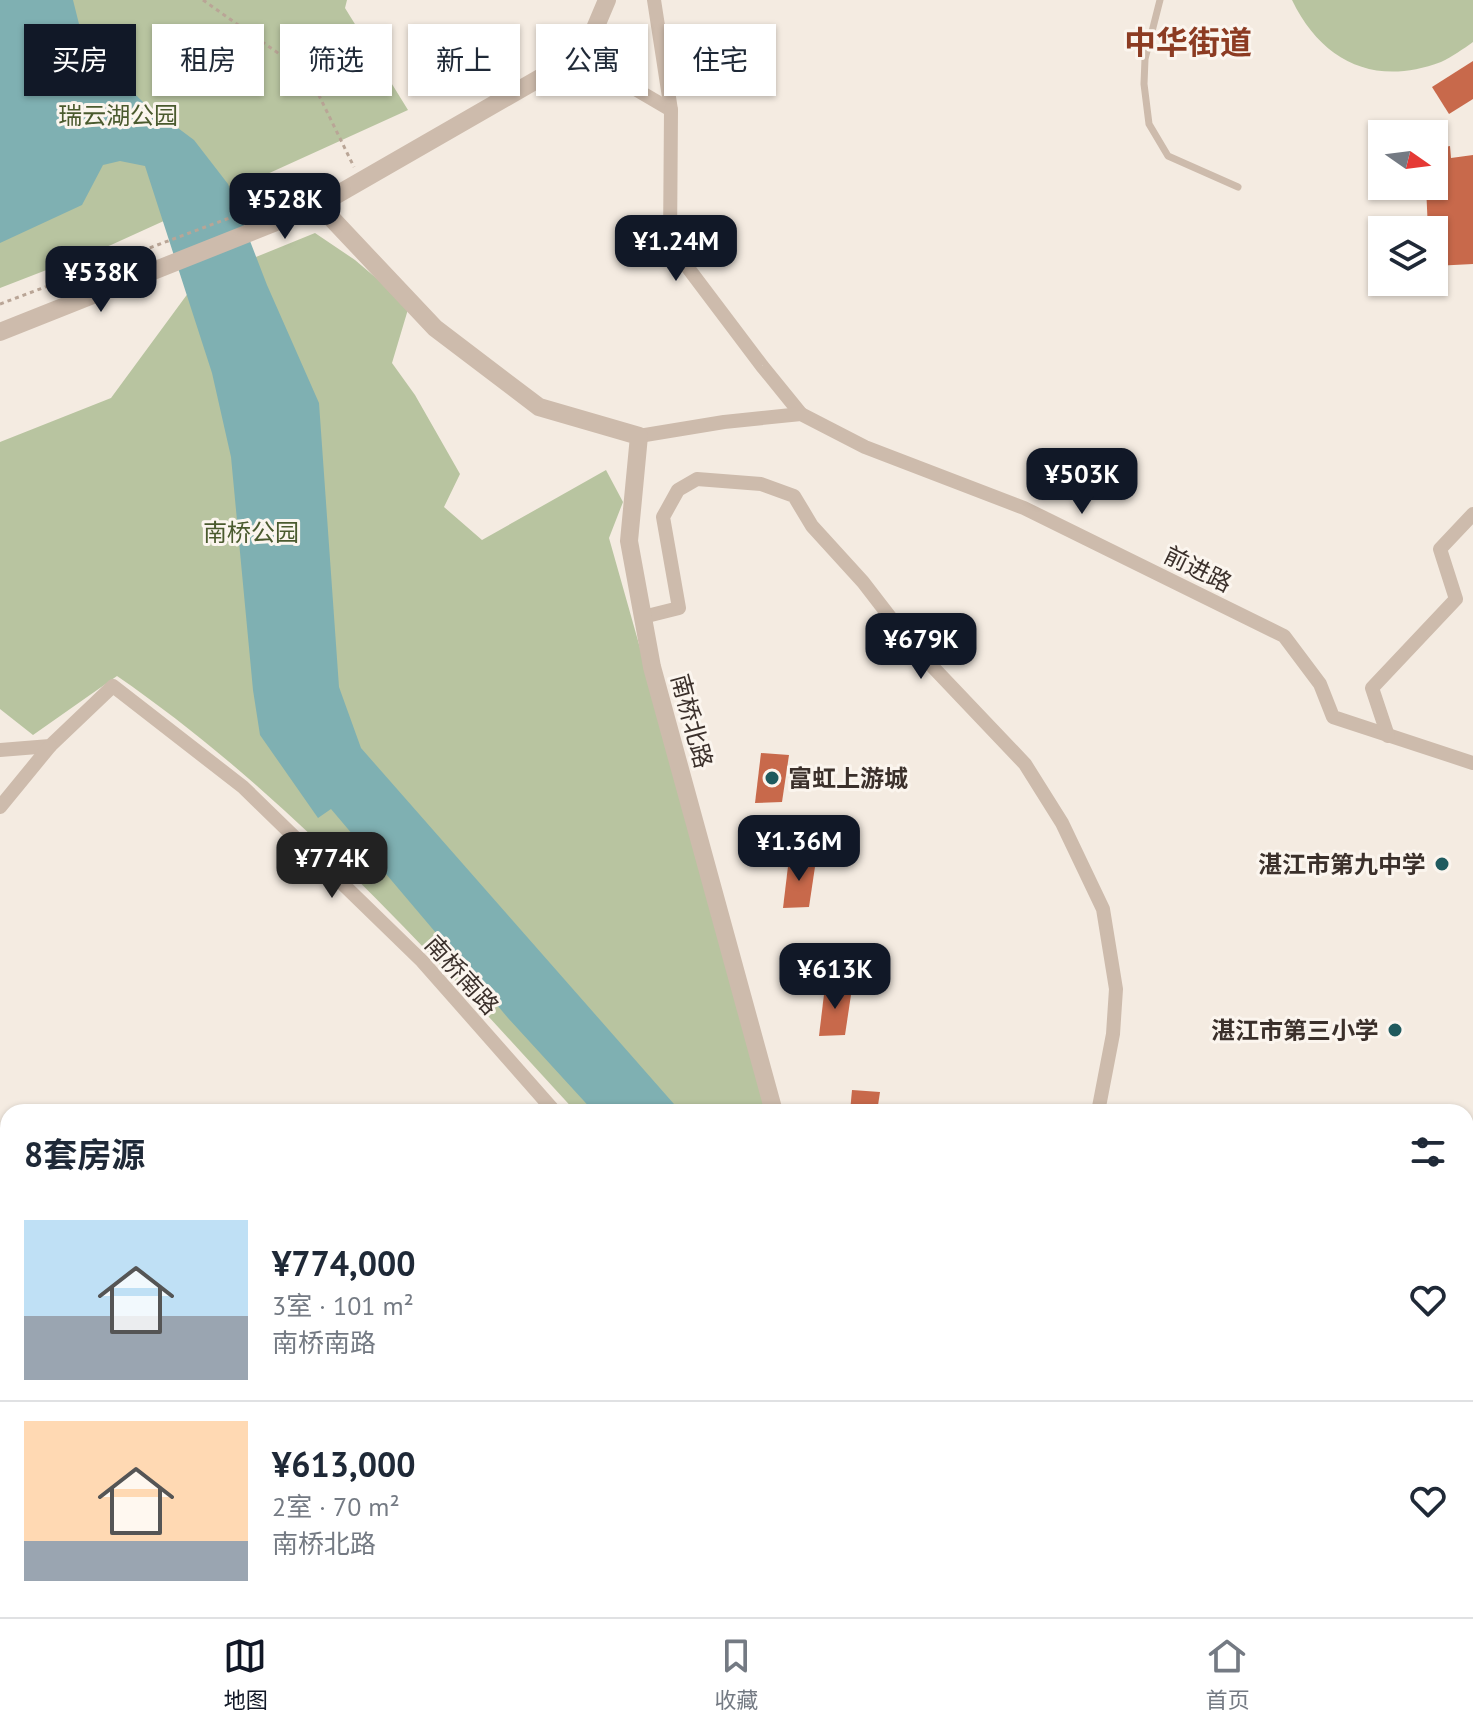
<!DOCTYPE html>
<html lang="zh">
<meta charset="utf-8">
<style>
:root{--surface:#fff;--page:#f6f6f7;--text:#1f2937;--muted:#747a83;--line:#e0e1e3;--accent:#111827}
body{margin:0;font-family:"PT Sans","Noto Sans SC",sans-serif;background:var(--page);color:var(--text);height:100vh;display:flex;flex-direction:column;font-size:30px;white-space:nowrap}
*{box-sizing:border-box;margin:0}
p{font-size:26px;color:var(--muted)}
.icon{flex:none;width:44px;height:44px;fill:none;stroke:currentColor;stroke-width:2;stroke-linecap:round;stroke-linejoin:round}
.map{position:relative;flex:1;overflow:hidden}
.side{position:absolute;left:0px;top:1104px;width:1474px;height:514px;display:flex;flex-direction:column;background:var(--surface);border-radius:24px 24px 0 0;box-shadow:0 2px 6px #0004}
.side>*{flex:none}
.guide{position:absolute;left:24px;top:24px;width:800px;height:72px;display:flex;gap:16px}
.needle{width:52px;rotate:104deg}
.tools{position:absolute;left:1368px;top:120px;display:grid;gap:16px}
.tools a{display:grid;place-items:center;width:80px;height:80px;border-radius:0px;background:var(--surface);box-shadow:0 2px 6px #0004;font-size:40px}
.price{position:absolute;translate:-50% -68px;padding:0 18px;border-radius:16px;background:var(--accent);color:#fff;font-size:26px;line-height:52px;filter:drop-shadow(0 2px 4px #0008)}
.price::after{content:'';position:absolute;left:50%;top:48px;width:24px;height:18px;margin-left:-12px;background:inherit;clip-path:polygon(0 0,100% 0,50% 100%)}
.price.selected{background:#222;color:#fff}
ul{padding:0;list-style:none}
li{display:flex;align-items:center;gap:24px;height:200px;padding:0 24px}
li+li{border-top:2px solid var(--line)}
li span{display:grid;place-items:center;flex:none;width:224px;height:160px;border-radius:0px;color:#555}
li>.icon{margin-inline-start:auto}
span .icon{width:96px;height:96px;fill:#fffc;stroke-width:1}
li b{font-size:34px}
h2{display:flex;justify-content:space-between;align-items:center;height:96px;padding:0 24px;font-size:34px}
.tag{padding:0 28px;border-radius:0px;background:var(--surface);box-shadow:0 2px 6px #0004;font-size:28px;line-height:72px}
.tag.selected{background:var(--accent);color:#fff}
.tab-bar{display:flex;justify-content:space-around;align-items:center;height:112px;border-top:2px solid var(--line);background:var(--surface);font-size:22px;color:var(--muted)}
.tab-bar a{display:grid;justify-items:center;gap:4px}
.tab-bar .selected{color:var(--accent)}
.map>svg:first-child{display:block}
.green{fill:#b8c4a0}
.water{fill:#7fb0b2}
.building{fill:#c8694b}
.lines{fill:none;stroke-linecap:round;stroke-linejoin:round}
.path{stroke:#b9a596;stroke-width:3;stroke-dasharray:4 4;stroke-linecap:butt}
.service{stroke:#cdbbac;stroke-width:7}
.minor{stroke:#cdbbac;stroke-width:14}
.tertiary{stroke:#cdbbac;stroke-width:18}
.poi-dot{fill:#1f5a5e;stroke:#fbf5ee;stroke-width:3}
.labels{text-anchor:middle;dominant-baseline:central;stroke-width:6;stroke-linejoin:round;paint-order:stroke}
.park-label{font-size:24px;fill:#4a5a2e;stroke:#fbf5ee}
.street-label{font-size:24px;fill:#3b302b;stroke:#fbf5ee}
.poi-label{font-size:24px;font-weight:bold;fill:#3b302b;stroke:#fbf5ee;text-anchor:end}
.district-label{font-size:32px;font-weight:bold;fill:#8c3b22;stroke:#fbf5ee}
</style>
<div class="map">
<svg width="1473" height="1617" viewBox="0 0 1473 1617">
<rect width="100%" height="100%" fill="#f4ebe1"/>
<!-- green -->
<g class="green">
<path d="M0 0H347L345 8 408 110 111 245 0 288Z"/>
<path d="M1292 0H1473V42C1463 49 1452 57 1441 62 1375 87 1322 62 1292 0Z"/>
<path d="M315 233 355 260 409 306 392 363 415 395 460 474 444 507 482 540 606 470 623 502 609 538 771 1112H576C434 957 291 796 117 676L33 735 0 709V442L111 398 197 281Z"/>
</g>
<!-- water -->
<path class="water" d="M0 0H73L84 44 143 102 194 140 228 184 267 285 319 403 339 687 361 748 681 1112H594L508 1018 331 809 318 818 260 735 253 690 231 457 212 373 145 166 120 161 103 165 82 205 0 243Z"/>
<!-- building -->
<g class="building">
<path d="M1473 61V99L1449 114 1432 87Z"/>
<path d="M1450 146 1451 158 1473 155V264L1434 266V230H1428L1426 186H1434V149Z"/>
<path d="M761 753 789 755 782 802 755 803Z"/>
<path d="M789 858 816 860 809 907 783 908Z"/>
<path d="M825 986 852 988 845 1035 819 1036Z"/>
<path d="M852 1090 880 1092 877 1112H850Z"/>
</g>
<g class="lines">
<!-- path -->
<g class="path">
<path d="M203 0 309 75 354 167"/>
<path d="M0 304 320 184"/>
</g>
<!-- service -->
<g class="service">
<path d="M1160 0 1145 59 1144 84 1149 124 1168 156 1238 187"/>
<path d="M0 1237 8 1242"/>
<path d="M0 1397 8 1394"/>
<path d="M1466 1436 1473 1438"/>
<path d="M476 1610 482 1617"/>
<path d="M20 1617 50 1610"/>
</g>
<!-- minor -->
<g class="minor">
<path d="M579 56 671 110 654 0"/>
<path d="M671 110 670 244 762 366 801 414"/>
<path d="M639 436 724 422 801 414 865 447 1024 508 1284 636 1320 684 1333 717 1473 763"/>
<path d="M643 617 679 608 663 517 678 490 697 479 761 484 794 496 812 526 863 582 910 643 1025 764 1062 823 1103 909 1116 989 1113 1034 1098 1112"/>
<path d="M1388 736 1372 688 1456 599 1440 549 1473 514"/>
<path d="M0 750 50 746 113 686 243 787 422 961 555 1112"/>
<path d="M0 807 50 746"/>
<path d="M1466 1167 1473 1149"/>
<path d="M63 1610 68 1617"/>
<path d="M723 1617V1610"/>
<path d="M1210 1617 1212 1610"/>
</g>
<!-- tertiary -->
<g class="tertiary">
<path d="M607 0 585 52 319 205 435 328 539 407 639 436 629 541 652 667 774 1112"/>
<path d="M0 332 319 205"/>
<path d="M846 1610V1617"/>
</g>
</g>
<!-- markers -->
<g class="poi-dot">
<circle cx="772" cy="778" r="8"/>
<circle cx="1442" cy="864" r="8"/>
<circle cx="1395" cy="1030" r="8"/>
</g>
<g class="labels">
<!-- park labels -->
<g class="park-label">
<text x="118" y="115">瑞云湖公园</text>
<text x="251" y="532">南桥公园</text>
</g>
<!-- street labels -->
<g class="street-label">
<text transform="translate(1198 569) rotate(26)">前进路</text>
<text transform="translate(692 721) rotate(75)">南桥北路</text>
<text transform="translate(462 975) rotate(48)">南桥南路</text>
</g>
<!-- poi labels -->
<g class="poi-label">
<text x="788" y="778" text-anchor="start">富虹上游城</text>
<text x="1426" y="864">湛江市第九中学</text>
<text x="1379" y="1030">湛江市第三小学</text>
</g>
<!-- district labels -->
<g class="district-label">
<text x="1188" y="42">中华街道</text>
</g>
</g>
</svg>
<div class="tools">
<a><svg class="needle" viewBox="-14 -14 28 28"><path d="M0-13l5 13h-10z" fill="#e53935"/><path d="M0 13l5-13h-10z" fill="#747a83"/></svg></a>
<a><svg class="icon" aria-label="layers" viewBox="0 0 24 24"><path d="M12 4l9 5-9 5-9-5zM3 14l9 5 9-5"/></svg></a>
</div>
<b class="price" style="left:285px;top:241px">¥528K</b>
<b class="price" style="left:676px;top:283px">¥1.24M</b>
<b class="price" style="left:101px;top:314px">¥538K</b>
<b class="price" style="left:1082px;top:516px">¥503K</b>
<b class="price" style="left:921px;top:681px">¥679K</b>
<b class="price" style="left:799px;top:883px">¥1.36M</b>
<b class="price selected" style="left:332px;top:900px">¥774K</b>
<b class="price" style="left:835px;top:1011px">¥613K</b>
<div class="guide">
<a class="tag selected">买房</a>
<a class="tag">租房</a>
<a class="tag">筛选</a>
<a class="tag">新上</a>
<a class="tag">公寓</a>
<a class="tag">住宅</a>
</div>
<section class="side">
<h2>8套房源<svg class="icon" aria-label="filters" viewBox="0 0 24 24"><path d="M4 7h16M4 17h16"/><circle cx="9" cy="7" r="2"/><circle cx="15" cy="17" r="2"/></svg></h2>
<ul>
<li><span style="background:linear-gradient(#bfe0f5 60%,#9aa5b1 0)"><svg class="icon" aria-label="home" viewBox="0 0 24 24"><path d="M3 11l9-7 9 7M6 9v11h12V9"/></svg></span><div><b>¥774,000</b><p>3室 · 101 m²</p><p>南桥南路</p></div><svg class="icon" aria-label="heart" viewBox="0 0 24 24"><path d="M12 20l-8-8c-3-5 5-10 8-4 3-6 11-1 8 4z"/></svg></li>
<li><span style="background:linear-gradient(#ffd9b3 75%,#9aa5b1 0)"><svg class="icon" aria-label="home" viewBox="0 0 24 24"><path d="M3 11l9-7 9 7M6 9v11h12V9"/></svg></span><div><b>¥613,000</b><p>2室 · 70 m²</p><p>南桥北路</p></div><svg class="icon" aria-label="heart" viewBox="0 0 24 24"><path d="M12 20l-8-8c-3-5 5-10 8-4 3-6 11-1 8 4z"/></svg></li>
</ul>
</section>
</div>
<nav class="tab-bar">
<a class="selected"><svg class="icon" aria-label="map" viewBox="0 0 24 24"><path d="M3 6l6-2 6 2 6-2v14l-6 2-6-2-6 2zM9 4v14M15 6v14"/></svg>地图</a>
<a><svg class="icon" aria-label="saved" viewBox="0 0 24 24"><path d="M7 4h10v16l-5-4-5 4z"/></svg>收藏</a>
<a><svg class="icon" aria-label="home" viewBox="0 0 24 24"><path d="M3 11l9-7 9 7M6 9v11h12V9"/></svg>首页</a>
</nav>
